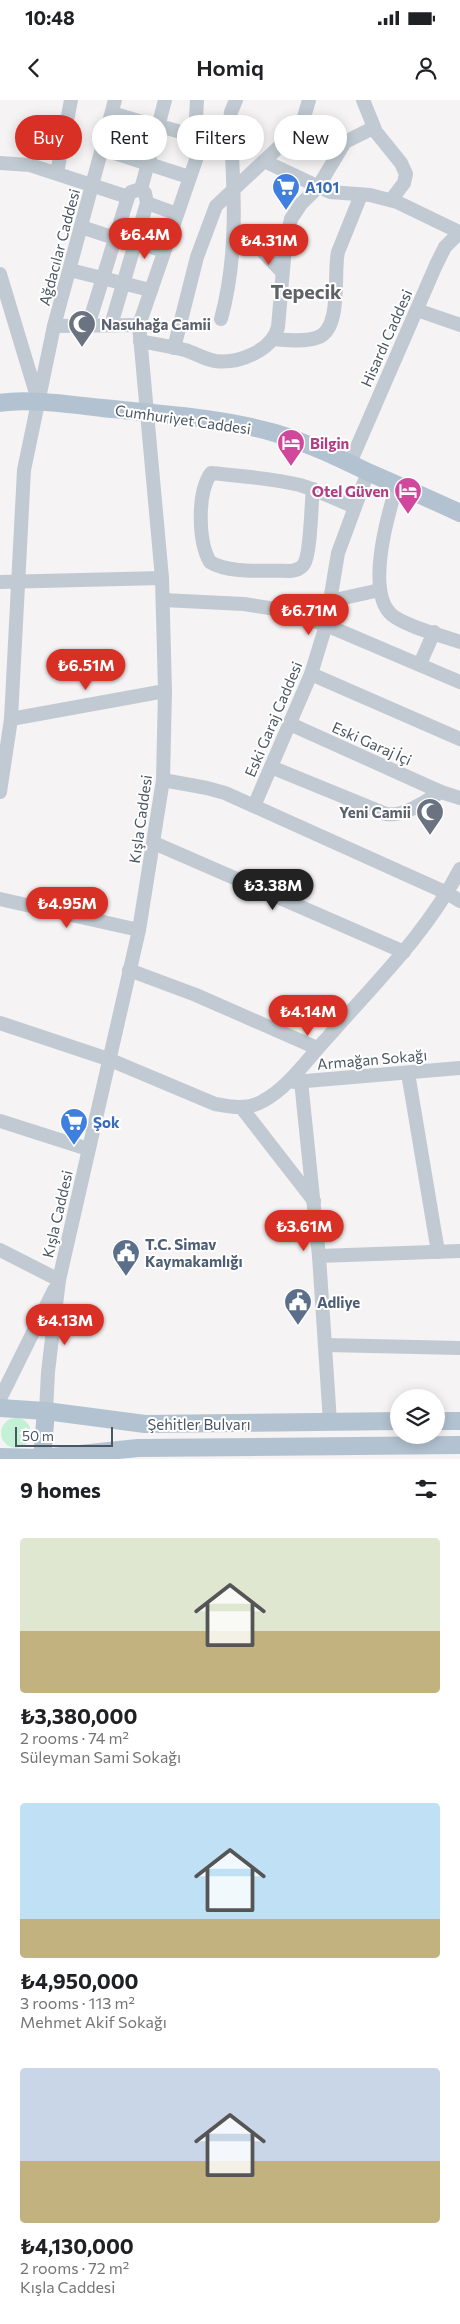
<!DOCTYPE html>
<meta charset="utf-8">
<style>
:root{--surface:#fff;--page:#f2f2f2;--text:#202124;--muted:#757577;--accent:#d93025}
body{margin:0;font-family:Commissioner,sans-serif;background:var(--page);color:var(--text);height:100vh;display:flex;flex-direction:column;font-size:19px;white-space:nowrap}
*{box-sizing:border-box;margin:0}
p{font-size:16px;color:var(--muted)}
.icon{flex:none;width:28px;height:28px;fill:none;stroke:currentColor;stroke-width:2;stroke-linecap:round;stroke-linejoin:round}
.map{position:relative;height:1359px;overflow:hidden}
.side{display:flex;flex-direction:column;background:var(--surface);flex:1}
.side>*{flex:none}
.guide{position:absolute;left:15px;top:15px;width:430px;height:45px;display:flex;gap:10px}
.fabs{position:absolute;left:390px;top:1289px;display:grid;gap:10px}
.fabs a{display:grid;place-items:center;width:55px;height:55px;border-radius:50%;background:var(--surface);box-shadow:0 2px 12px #0003;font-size:25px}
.scale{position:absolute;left:15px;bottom:12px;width:98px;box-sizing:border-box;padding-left:5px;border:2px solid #4a5661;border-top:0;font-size:14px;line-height:18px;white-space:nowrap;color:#4a5661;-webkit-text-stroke:4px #fff;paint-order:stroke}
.price{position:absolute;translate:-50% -42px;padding:0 11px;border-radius:18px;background:var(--accent);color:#fff;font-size:16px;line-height:32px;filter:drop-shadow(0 1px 2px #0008)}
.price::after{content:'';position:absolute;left:50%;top:30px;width:15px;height:11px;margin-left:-8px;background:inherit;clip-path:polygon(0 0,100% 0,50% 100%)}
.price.current{background:#222;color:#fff}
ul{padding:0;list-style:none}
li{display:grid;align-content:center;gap:10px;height:265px;padding:0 20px}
li span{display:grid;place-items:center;height:155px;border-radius:5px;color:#555}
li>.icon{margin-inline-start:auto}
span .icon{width:90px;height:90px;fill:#fffc;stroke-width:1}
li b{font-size:21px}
h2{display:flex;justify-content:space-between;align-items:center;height:60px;padding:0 20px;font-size:21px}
.pill{padding:0 18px;border-radius:22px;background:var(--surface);box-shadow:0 2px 12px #0003;font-size:18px;line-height:45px}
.pill.current{background:var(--accent);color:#fff}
.status{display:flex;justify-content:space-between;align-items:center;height:35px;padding:0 25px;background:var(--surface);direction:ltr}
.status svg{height:14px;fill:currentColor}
header{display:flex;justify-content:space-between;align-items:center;height:65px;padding:0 20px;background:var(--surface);font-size:22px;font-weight:600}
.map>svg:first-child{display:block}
.green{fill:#c3f1d5}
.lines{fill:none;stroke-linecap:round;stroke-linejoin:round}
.minor{stroke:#c1cad2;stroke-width:14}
.major{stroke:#b3c2d1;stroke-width:18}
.labels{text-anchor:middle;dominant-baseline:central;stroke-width:4;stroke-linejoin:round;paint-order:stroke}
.shop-label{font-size:15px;font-weight:bold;fill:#366cbe;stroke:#fff;text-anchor:start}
.street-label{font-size:15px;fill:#4a5661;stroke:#fff}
.worship-label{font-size:15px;font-weight:bold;fill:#5b616d;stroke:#fff;text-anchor:start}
.hotel-label{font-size:15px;font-weight:bold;fill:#b23c85;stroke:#fff;text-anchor:start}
.service-label{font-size:15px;font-weight:bold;fill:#4e5e75;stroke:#fff;text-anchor:start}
.district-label{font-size:20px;font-weight:bold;fill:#5f6368;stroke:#fff}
</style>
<div class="status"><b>10:48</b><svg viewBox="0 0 49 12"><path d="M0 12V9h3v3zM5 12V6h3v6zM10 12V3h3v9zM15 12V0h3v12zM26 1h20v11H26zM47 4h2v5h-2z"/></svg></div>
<header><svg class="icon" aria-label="back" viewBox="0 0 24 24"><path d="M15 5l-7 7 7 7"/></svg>Homiq<svg class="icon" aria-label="person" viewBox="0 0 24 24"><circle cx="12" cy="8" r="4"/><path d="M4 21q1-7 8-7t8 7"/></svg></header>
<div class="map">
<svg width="460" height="1359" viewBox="0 0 460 1359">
<rect width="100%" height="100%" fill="#f5f3f3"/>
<!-- green -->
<circle class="green" cx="16" cy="1333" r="15"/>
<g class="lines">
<!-- minor -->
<g class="minor">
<path d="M363 0 376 32 401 63 406 74 404 83 391 100"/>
<path d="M112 13 152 25"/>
<path d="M159 23 165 0"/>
<path d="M163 27 195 36 232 42"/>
<path d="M102 49 189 77"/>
<path d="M264 61 330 92 370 95 397 102 459 132"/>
<path d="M0 63 30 65 128 97"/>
<path d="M57 73 71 0"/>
<path d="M141 89 156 34"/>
<path d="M147 103 177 114"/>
<path d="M81 127 115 138"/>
<path d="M136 142 164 151"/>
<path d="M234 142 255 143 282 172"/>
<path d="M70 170 150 190"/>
<path d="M0 174 38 300"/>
<path d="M417 210 460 225"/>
<path d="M221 219C239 153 234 87 230 20L231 12 236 0"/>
<path d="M111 225 147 103 145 93 141 89"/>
<path d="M54 226 139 225"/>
<path d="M88 226 128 97 131 92 141 89"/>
<path d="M273 239C287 240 303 242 316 238 343 231 333 173 338 152L361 95"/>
<path d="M140 241C155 244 170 246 185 250 195 253 204 259 215 261 238 264 272 251 278 227L285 147 291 119 301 104 318 87 345 42 373 28"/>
<path d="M174 248 197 157 216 106 297 30 302 24 309 0"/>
<path d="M350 363 436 165 445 147 460 132"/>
<path d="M397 385C388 414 365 492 392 515 405 526 443 536 460 542"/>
<path d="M313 389C311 404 311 453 304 464 301 469 296 470 291 471 268 470 229 474 210 462 198 441 197 393 211 373 241 376 271 378 300 385 319 391 337 399 354 407"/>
<path d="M0 482 162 478"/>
<path d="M163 500 244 504 282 510 326 525 460 582"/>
<path d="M330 501 380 490"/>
<path d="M420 564 434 532"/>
<path d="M311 574 460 639"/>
<path d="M11 619 165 591"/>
<path d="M290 624 441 692"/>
<path d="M271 667 386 714C405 717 425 701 441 692L460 698"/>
<path d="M163 680 207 688 225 693 447 793 460 801"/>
<path d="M0 692 11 619 24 370 54 226 115 0"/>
<path d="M254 706 311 574 326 525 338 453 368 372"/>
<path d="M154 743 404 852"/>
<path d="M0 799 139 830"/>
<path d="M129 870 196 895 317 948"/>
<path d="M0 923 108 959 215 1004C231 1007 248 1010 263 1001 289 987 308 958 328 937 375 883 427 833 460 769"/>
<path d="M408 973 438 1152"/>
<path d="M301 981 319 1156 330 1322"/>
<path d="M294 982 460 968"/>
<path d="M241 1007 314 1101"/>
<path d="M0 1021 88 1049"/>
<path d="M0 1150 59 1180"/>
<path d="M319 1156 460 1151"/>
<path d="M326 1245 460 1248"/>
<path d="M0 1299 54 1190"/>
<path d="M46 1311 48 1272 59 1180 139 830 163 680 165 591 162 478 139 225 198 54 199 45 195 36 197 0"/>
</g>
<!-- major -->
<g class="major">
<path d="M0 303C27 298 74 305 102 308 160 314 219 317 275 333 308 343 339 358 370 373 400 386 430 399 460 413"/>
<path d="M0 1308 46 1311 145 1324 399 1321"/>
<path d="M436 1321H460"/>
<path d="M0 1357 42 1358 138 1348 460 1345"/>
<path d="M42 1359 46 1311"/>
</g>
</g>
<!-- icons -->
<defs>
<symbol id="supermarket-pin" viewBox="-11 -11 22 30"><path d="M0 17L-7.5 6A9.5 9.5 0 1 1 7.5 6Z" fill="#3f7fe0" stroke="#fff"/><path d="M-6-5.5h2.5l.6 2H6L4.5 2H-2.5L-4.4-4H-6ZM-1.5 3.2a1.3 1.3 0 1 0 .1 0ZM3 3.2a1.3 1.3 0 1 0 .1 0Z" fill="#fff"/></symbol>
<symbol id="mosque-pin" viewBox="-11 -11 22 30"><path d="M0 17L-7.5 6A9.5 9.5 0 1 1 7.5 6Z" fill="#6b7280" stroke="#fff"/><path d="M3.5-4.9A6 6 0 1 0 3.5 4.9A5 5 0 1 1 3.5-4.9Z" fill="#fff"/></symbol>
<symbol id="hotel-pin" viewBox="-11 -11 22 30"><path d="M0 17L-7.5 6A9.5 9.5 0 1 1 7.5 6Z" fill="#d1479c" stroke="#fff"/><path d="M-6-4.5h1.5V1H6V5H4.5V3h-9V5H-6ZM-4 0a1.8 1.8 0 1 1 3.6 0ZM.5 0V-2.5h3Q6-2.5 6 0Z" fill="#fff"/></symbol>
<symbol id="civic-pin" viewBox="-11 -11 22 30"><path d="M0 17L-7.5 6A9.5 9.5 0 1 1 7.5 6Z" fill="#5c6f8a" stroke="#fff"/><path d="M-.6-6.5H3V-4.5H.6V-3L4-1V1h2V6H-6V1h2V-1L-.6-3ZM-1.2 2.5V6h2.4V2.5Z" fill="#fff"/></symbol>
</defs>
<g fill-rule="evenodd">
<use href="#supermarket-pin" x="270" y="71" width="32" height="43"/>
<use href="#mosque-pin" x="66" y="208" width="32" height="43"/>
<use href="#hotel-pin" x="275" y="327" width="32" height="43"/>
<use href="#hotel-pin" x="392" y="375" width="32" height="43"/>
<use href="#mosque-pin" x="414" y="696" width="32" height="43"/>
<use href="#supermarket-pin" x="58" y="1006" width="32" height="43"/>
<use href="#civic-pin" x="110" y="1137" width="32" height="43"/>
<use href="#civic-pin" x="282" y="1186" width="32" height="43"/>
</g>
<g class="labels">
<!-- shop labels -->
<g class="shop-label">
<text x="305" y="87">A101</text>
<text x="93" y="1022">Şok</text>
</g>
<!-- street labels -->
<g class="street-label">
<text transform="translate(59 147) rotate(-75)">Ağdacılar Caddesi</text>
<text transform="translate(386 238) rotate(-66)">Hisardı Caddesi</text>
<text transform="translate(183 319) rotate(8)">Cumhuriyet Caddesi</text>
<text transform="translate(273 619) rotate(-67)">Eski Garaj Caddesi</text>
<text transform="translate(372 643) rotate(24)">Eski Garaj İçi</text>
<text transform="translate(140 719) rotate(-82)">Kışla Caddesi</text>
<text transform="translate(372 959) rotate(-5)">Armağan Sokağı</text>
<text transform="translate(57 1114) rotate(-77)">Kışla Caddesi</text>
<text x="199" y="1324">Şehitler Bulvarı</text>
</g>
<!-- worship labels -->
<g class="worship-label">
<text x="101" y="224">Nasuhağa Camii</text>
<text x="411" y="712" text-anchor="end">Yeni Camii</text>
</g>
<!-- hotel labels -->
<g class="hotel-label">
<text x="310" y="343">Bilgin</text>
<text x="389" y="391" text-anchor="end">Otel Güven</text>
</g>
<!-- service labels -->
<g class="service-label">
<text x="145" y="1144">T.C. Simav<tspan x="145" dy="17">Kaymakamlığı</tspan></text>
<text x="317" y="1202">Adliye</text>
</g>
<!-- district labels -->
<g class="district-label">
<text x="306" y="191">Tepecik</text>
</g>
</g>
</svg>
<div class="fabs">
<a><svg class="icon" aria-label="layers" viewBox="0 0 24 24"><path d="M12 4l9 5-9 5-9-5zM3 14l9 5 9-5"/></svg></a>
</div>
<div class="scale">50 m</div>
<b class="price" style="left:145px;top:160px">₺6.4M</b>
<b class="price" style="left:269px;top:166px">₺4.31M</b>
<b class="price" style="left:309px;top:536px">₺6.71M</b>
<b class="price" style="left:86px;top:591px">₺6.51M</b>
<b class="price current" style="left:273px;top:811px">₺3.38M</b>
<b class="price" style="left:67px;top:829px">₺4.95M</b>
<b class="price" style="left:308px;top:937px">₺4.14M</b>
<b class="price" style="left:304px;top:1152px">₺3.61M</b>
<b class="price" style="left:65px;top:1246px">₺4.13M</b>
<div class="guide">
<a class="pill current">Buy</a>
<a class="pill">Rent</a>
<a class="pill">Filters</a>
<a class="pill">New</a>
</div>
</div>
<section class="side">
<h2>9 homes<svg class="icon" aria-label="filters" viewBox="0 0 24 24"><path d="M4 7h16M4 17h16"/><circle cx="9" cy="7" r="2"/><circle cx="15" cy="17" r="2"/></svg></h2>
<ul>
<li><span style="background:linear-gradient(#dfe7d0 60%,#c2b280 0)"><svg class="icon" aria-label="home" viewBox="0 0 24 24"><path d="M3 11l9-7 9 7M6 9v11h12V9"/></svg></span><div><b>₺3,380,000</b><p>2 rooms · 74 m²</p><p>Süleyman Sami Sokağı</p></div></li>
<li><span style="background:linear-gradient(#bfe0f5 75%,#c2b280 0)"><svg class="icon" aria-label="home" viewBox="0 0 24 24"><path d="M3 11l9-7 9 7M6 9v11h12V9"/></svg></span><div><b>₺4,950,000</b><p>3 rooms · 113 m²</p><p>Mehmet Akif Sokağı</p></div></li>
<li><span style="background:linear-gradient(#c9d6e8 60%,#c2b280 0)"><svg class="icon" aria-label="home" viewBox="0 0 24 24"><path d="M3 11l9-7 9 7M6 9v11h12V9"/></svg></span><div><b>₺4,130,000</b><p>2 rooms · 72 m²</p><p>Kışla Caddesi</p></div></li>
</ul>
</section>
